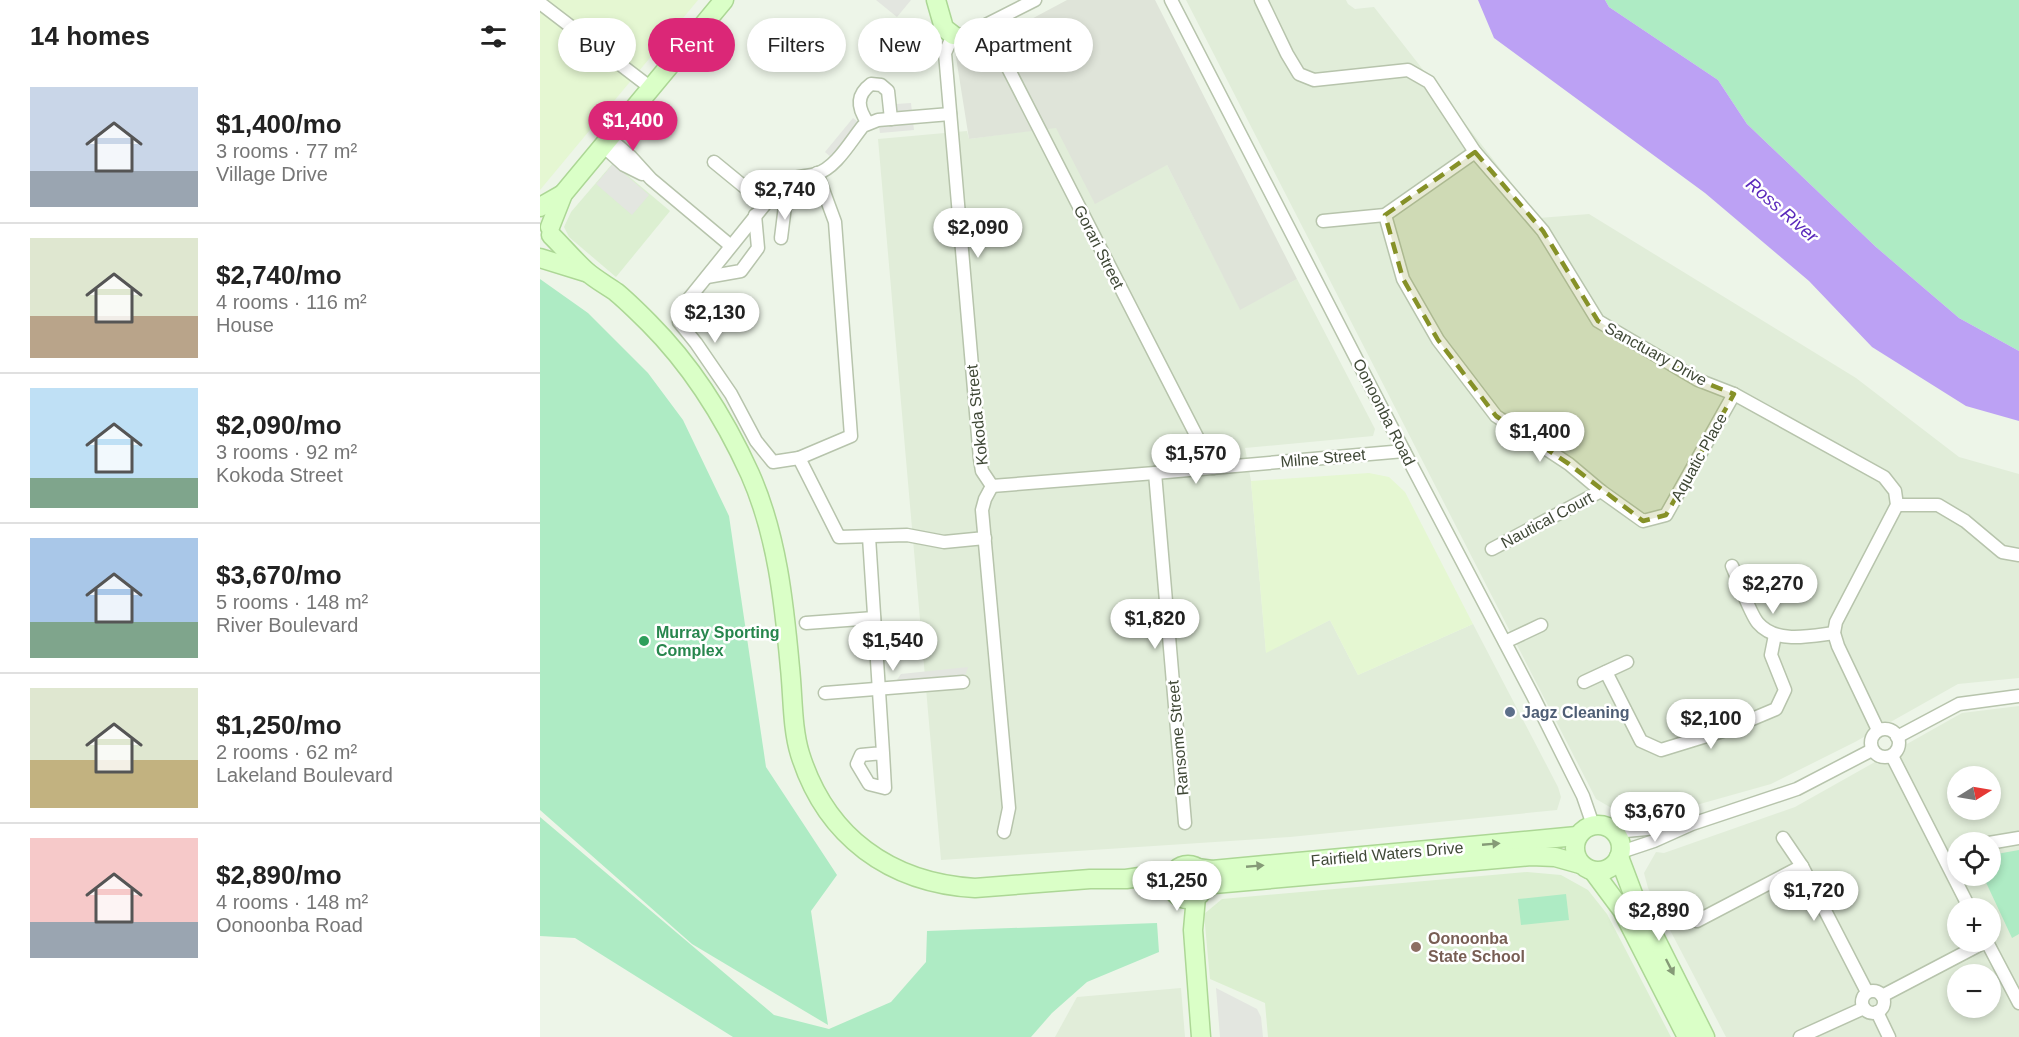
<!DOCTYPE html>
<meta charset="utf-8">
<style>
:root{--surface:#fff;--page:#f6f6f6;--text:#222;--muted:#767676;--line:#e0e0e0;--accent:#db2777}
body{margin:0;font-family:Arial,sans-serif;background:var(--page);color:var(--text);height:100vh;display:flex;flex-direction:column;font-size:22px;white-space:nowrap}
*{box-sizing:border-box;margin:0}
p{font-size:20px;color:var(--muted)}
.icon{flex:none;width:33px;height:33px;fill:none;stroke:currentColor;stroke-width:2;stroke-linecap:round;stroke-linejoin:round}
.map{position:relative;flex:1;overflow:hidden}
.drawer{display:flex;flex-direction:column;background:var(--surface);width:540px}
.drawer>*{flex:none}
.banner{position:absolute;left:18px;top:18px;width:570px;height:54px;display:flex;gap:12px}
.needle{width:39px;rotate:79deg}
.tools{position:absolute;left:1407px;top:766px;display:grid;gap:12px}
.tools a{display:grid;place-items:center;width:54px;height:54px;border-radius:50%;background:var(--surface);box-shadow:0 3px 9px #0003;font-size:30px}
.price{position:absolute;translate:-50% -51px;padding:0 14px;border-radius:21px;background:#fff;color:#222;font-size:20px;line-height:39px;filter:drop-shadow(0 2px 3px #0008)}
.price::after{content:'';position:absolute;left:50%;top:36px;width:18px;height:14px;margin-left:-9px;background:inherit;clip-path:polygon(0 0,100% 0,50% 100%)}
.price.active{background:var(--accent);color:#fff}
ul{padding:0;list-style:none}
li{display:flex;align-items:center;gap:18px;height:150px;padding:0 30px}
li+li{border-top:2px solid var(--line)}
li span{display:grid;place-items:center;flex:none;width:168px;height:120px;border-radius:0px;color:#555}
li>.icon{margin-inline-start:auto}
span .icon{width:72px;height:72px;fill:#fffc;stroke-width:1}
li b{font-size:26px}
h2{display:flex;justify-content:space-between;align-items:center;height:72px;padding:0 30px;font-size:26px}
.chip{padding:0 21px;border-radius:27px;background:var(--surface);box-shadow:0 3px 9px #0003;font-size:21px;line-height:54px}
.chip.active{background:var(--accent);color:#fff}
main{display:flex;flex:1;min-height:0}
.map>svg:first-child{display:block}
.residential{fill:#e1edd9;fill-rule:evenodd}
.commercial{fill:#e5f7d2}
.industrial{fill:#dfe4d9}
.education{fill:#dcefd1}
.green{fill:#aeebc4}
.parking{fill:#e3e6e0}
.water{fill:#bca1f4}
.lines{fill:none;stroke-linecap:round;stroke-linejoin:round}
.street-casing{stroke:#b7c4ac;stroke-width:15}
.secondary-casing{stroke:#acd795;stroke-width:21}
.street{stroke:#fff;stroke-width:12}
.secondary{stroke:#daffc7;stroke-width:18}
.oneway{fill:#859a77}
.marked{fill:#869128;fill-opacity:0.2;stroke:#869128;stroke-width:4.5;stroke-dasharray:12 8;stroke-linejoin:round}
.leisure-dot{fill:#2e9e5b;stroke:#fff;stroke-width:2}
.service-dot{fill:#5c6f8a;stroke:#fff;stroke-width:2}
.education-dot{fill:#8d6e63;stroke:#fff;stroke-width:2}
.labels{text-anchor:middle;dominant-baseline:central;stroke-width:5;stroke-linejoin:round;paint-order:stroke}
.street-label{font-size:16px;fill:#3f4836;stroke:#fff}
.leisure-label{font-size:16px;font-weight:bold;fill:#27864d;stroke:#fff;text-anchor:start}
.service-label{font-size:16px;font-weight:bold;fill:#4e5e75;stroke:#fff;text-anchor:start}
.education-label{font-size:16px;font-weight:bold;fill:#785e54;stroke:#fff;text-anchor:start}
.water-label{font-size:18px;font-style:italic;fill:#5a28bb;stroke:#fff}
</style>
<main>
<section class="drawer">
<h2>14 homes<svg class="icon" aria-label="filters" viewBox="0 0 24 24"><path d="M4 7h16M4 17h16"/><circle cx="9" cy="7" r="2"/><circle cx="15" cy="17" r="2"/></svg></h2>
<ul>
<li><span style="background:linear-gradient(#c9d6e8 70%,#9aa5b1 0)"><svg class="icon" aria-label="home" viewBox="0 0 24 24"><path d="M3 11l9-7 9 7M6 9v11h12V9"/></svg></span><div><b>$1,400/mo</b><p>3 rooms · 77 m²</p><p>Village Drive</p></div></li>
<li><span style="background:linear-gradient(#dfe7d0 65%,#b9a48a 0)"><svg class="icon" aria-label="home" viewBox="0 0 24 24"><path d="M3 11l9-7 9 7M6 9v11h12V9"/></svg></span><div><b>$2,740/mo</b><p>4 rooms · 116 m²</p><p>House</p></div></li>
<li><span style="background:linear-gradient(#bfe0f5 75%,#7fa58c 0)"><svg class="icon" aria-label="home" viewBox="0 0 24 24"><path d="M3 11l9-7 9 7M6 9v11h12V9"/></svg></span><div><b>$2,090/mo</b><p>3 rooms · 92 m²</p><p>Kokoda Street</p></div></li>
<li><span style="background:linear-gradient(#a9c7e8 70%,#7fa58c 0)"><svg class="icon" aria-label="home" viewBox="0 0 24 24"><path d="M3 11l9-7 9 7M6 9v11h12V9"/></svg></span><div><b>$3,670/mo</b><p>5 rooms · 148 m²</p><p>River Boulevard</p></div></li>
<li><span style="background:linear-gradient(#dfe7d0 60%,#c2b280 0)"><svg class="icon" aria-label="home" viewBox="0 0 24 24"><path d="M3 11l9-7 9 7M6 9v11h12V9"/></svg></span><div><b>$1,250/mo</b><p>2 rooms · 62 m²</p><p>Lakeland Boulevard</p></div></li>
<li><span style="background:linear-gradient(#f6c9c9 70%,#9aa5b1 0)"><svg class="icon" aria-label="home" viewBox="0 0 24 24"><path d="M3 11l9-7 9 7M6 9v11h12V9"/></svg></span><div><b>$2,890/mo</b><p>4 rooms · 148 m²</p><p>Oonoonba Road</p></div></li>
</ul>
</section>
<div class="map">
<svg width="1479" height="1037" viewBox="0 0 1479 1037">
<rect width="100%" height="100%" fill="#edf5e8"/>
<!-- residential -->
<g class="residential">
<path d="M646 0H806L808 4 815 9 834 7 999 218 1049 214 1316 378 1419 457 1479 474V678L1418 684 1315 742 1231 784 1135 811 1087 817 1056 799Z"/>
<path d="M516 127 627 165 700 309 757 279 835 429 833 436 705 448 711 481 726 652 790 620 818 675 933 624 1018 787 1021 797 1017 810 750 837 401 860 338 139 427 131 429 139Z"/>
<path d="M1479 706V1037H1186L1108 888 1104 873 1116 852 1124 853 1255 807 1422 713ZM1418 777H1450V810H1418ZM1418 843H1450V876H1418ZM1418 909H1450V942H1418ZM1418 975H1450V1008H1418Z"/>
<path d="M641 988 645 1037H515L537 997Z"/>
</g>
<!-- commercial -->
<g class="commercial">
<path d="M0 0H158L0 190Z"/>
<path d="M829 473 849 477 865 492 933 624 818 675 790 620 726 653 711 481Z"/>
</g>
<!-- industrial -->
<path class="industrial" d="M527 0H615L757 279 700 310 627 165 555 204 516 128 429 139 415 51 439 47Z"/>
<!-- education -->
<g class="education">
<path d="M73 163 130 211 76 277 29 237 24 227 31 212Z"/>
<path d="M987 872 1021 875 1048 890 1067 914 1131 1037H728L725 1003 670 979 664 914 682 899Z"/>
</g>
<!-- green -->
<g class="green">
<path d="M1065 0H1479V351L1419 318 1336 247 1207 124 1178 80 1069 7Z"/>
<path d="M0 279 48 313 108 373 143 420 189 516 226 767 297 875 271 911 288 1025 152 944 0 810Z"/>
<path d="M0 817 234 1015 289 1029 351 1002 386 962 387 931 617 923 619 952 547 982 512 1013 491 1037H193L35 938 0 936Z"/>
<path d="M1479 850V934L1472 938 1443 876H1450L1451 855Z"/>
<path d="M1026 894 1029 920 981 925 978 899Z"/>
</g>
<!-- parking -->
<g class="parking">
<path d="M336 0H371L357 17Z"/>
<path d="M371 103 374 130 340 133 338 120 356 113V104Z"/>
<path d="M313 118 321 124 292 158 285 152Z"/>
<path d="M73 164 109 195 92 215 56 184Z"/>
<path d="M428 667 423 682 352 687 361 674Z"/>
<path d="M676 988 717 1009 721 1017 723 1037H680Z"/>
</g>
<!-- water -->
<path class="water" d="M938 0H1065L1069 7 1178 80 1207 124 1336 247 1419 318 1479 351V421L1426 406 1332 347 1269 281 1165 193 954 38Z"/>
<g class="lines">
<defs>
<g id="street">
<path d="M631 0 864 451 993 696 1043 796 1053 825"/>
<path d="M721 0 747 54 759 74 774 80 868 70 889 82 935 152 1003 231 1058 321 1158 380 1194 394 1344 477 1355 491 1357 505 1296 622 1294 633 1298 646 1338 730"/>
<path d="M0 3 111 88"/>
<path d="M446 25 673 468"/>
<path d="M410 114 338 120 323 126C310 142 296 168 276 174 264 177 253 176 243 182L143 306 139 322 156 343 191 394 216 441 233 462 259 458 299 537 367 535 404 542 445 538"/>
<path d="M328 123C318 109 315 96 331 84L341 85 348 91 351 119"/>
<path d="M68 137 91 157 111 179 191 246"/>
<path d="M62 145 84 165 102 174"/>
<path d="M174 162 224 203"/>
<path d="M232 195 245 206 249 202 269 200"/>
<path d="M845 215 863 279 898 340 956 416 1029 464 1061 491 1103 521 1126 515 1194 394"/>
<path d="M783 221 845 215 935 152"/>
<path d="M241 238 245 206"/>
<path d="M167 277 201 271 218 248 215 215"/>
<path d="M259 458 311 436 295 222 277 173"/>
<path d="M615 473 645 823"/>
<path d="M452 486 442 471 440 459 405 53 413 35 428 34 495 0"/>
<path d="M452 486 615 473 864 451"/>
<path d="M452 486 445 499 442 510 469 808 464 832"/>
<path d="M1357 505H1398L1425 521 1462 552 1479 555"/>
<path d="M329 537 343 753 345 788 329 784 317 764 321 755 343 753"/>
<path d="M952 549 1061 491"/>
<path d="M1192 566C1198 579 1210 614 1218 623 1236 644 1270 636 1294 633"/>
<path d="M266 623 334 618"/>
<path d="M965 642 1001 625"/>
<path d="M1066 672 1101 741 1121 750 1186 730 1236 709 1245 690 1231 655 1235 635"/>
<path d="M1044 682 1087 662"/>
<path d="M285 693 423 682"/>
<circle cx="1345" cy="743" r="14"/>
<path d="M1357 737 1419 704 1479 696"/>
<path d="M1352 756 1430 909"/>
<path d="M1075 832 1139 826"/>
<path d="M1243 838 1262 866 1327 992"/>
<path d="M1449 843 1479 838"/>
<path d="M1081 852 1114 841 1152 824 1257 789 1332 750"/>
<path d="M1407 863 1418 857"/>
<path d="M1157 921 1262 866"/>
<path d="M1447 942 1479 1003"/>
<circle cx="1333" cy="1002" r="11"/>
<path d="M1342 996 1445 942"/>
<path d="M1337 1012 1349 1037"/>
<path d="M1260 1037 1324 1008"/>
</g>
<g id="secondary">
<path d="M396 0 404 28 413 35"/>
<path d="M0 207 23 194"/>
<path d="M10 227 23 194 184 0"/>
<path d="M11 235C23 247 34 260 46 271 55 279 66 285 76 292 87 301 99 313 109 323 152 366 185 419 210 474 237 535 244 602 250 668 253 696 252 728 260 754 286 837 350 883 435 888L550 879H586L634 872"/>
<path d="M0 258 45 272"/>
<circle cx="1058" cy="848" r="23"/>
<path d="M1079 857 1093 894 1165 1037"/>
<circle cx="648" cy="882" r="17"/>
<path d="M657 868 672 870 1037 836"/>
<path d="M1053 871 1082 910 1147 1037"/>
<path d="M663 890 674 884 991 856 1015 857 1040 864"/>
<path d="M656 897 653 930 661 1037"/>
</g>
</defs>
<!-- street casing -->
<use href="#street" class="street-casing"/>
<!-- secondary casing -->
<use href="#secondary" class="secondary-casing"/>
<!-- street -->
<use href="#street" class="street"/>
<!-- secondary -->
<use href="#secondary" class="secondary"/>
</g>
<!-- one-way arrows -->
<defs><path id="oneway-solid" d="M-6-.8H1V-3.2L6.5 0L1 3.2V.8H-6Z" transform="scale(1.5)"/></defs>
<g class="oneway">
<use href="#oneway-solid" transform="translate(951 844) rotate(-5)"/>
<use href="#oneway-solid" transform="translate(715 866) rotate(-5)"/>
<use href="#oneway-solid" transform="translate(1130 967) rotate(63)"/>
</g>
<!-- marked area -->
<path class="marked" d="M935 152 1003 231 1058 321 1158 380 1194 394 1126 515 1103 521 1029 464 956 416 898 340 863 279 845 215Z"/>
<!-- markers -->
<circle class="leisure-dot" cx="104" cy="641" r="6"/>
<circle class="service-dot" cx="970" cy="712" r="6"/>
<circle class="education-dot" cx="876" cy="947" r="6"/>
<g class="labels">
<!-- street labels -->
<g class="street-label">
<text transform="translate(559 247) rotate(63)">Gorari Street</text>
<text transform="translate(1116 354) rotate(29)">Sanctuary Drive</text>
<text transform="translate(844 412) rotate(63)">Oonoonba Road</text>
<text transform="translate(437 415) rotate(-96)">Kokoda Street</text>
<text transform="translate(1159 457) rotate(-61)">Aquatic Place</text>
<text transform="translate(783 458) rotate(-5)">Milne Street</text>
<text transform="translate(1007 520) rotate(-28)">Nautical Court</text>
<text transform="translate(638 738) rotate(-95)">Ransome Street</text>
<text transform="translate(847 854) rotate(-5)">Fairfield Waters Drive</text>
</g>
<!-- leisure labels -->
<g class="leisure-label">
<text x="116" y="632">Murray Sporting<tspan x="116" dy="18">Complex</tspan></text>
</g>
<!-- service labels -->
<g class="service-label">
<text x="982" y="712">Jagz Cleaning</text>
</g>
<!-- education labels -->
<g class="education-label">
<text x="888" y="938">Oonoonba<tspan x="888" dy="18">State School</tspan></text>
</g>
<!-- water labels -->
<g class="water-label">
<text transform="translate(1242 210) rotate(41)">Ross River</text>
</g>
</g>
</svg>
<div class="tools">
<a><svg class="needle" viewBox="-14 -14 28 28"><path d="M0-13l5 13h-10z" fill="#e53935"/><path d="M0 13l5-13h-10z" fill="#767676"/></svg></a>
<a><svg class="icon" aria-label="locate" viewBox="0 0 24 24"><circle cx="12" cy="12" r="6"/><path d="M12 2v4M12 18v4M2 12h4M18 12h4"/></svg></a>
<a>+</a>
<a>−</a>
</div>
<b class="price active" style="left:93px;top:152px">$1,400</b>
<b class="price" style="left:245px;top:221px">$2,740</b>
<b class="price" style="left:438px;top:259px">$2,090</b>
<b class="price" style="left:175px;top:344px">$2,130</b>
<b class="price" style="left:1000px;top:463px">$1,400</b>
<b class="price" style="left:656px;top:485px">$1,570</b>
<b class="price" style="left:1233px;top:615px">$2,270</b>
<b class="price" style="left:615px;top:650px">$1,820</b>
<b class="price" style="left:353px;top:672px">$1,540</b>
<b class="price" style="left:1171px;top:750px">$2,100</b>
<b class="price" style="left:1115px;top:843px">$3,670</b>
<b class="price" style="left:637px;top:912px">$1,250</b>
<b class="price" style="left:1274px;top:922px">$1,720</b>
<b class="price" style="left:1119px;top:942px">$2,890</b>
<div class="banner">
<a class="chip">Buy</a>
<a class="chip active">Rent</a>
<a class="chip">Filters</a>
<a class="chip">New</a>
<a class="chip">Apartment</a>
</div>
</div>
</main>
